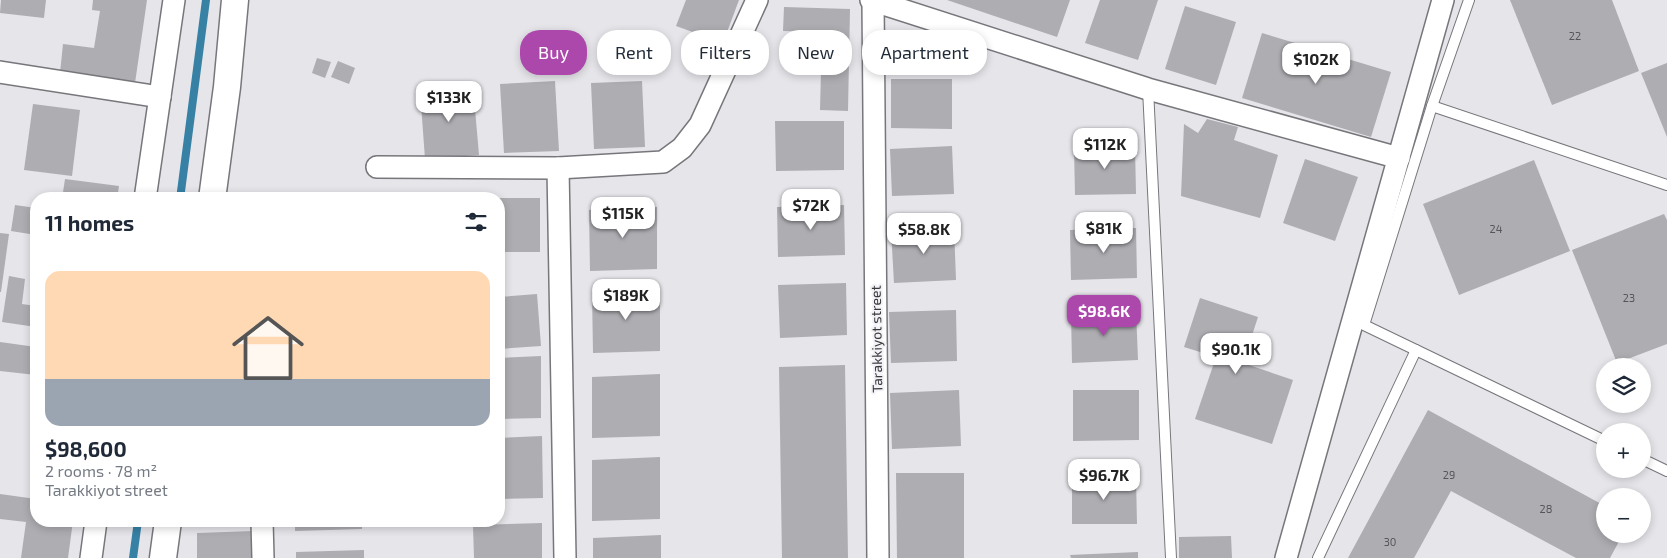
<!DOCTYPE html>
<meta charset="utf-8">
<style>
:root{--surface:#fff;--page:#f6f6f7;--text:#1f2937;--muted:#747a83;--accent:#ac47ac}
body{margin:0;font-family:"Exo 2",sans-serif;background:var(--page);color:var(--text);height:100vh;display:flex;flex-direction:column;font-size:19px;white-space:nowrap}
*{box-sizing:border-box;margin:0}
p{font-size:16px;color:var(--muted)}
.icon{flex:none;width:28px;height:28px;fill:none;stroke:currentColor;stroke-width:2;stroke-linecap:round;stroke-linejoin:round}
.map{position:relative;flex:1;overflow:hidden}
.drawer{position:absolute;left:30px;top:192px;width:475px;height:335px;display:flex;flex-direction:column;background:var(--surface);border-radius:20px;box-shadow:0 2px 8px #0003}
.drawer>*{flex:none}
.guide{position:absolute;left:520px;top:30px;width:475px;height:45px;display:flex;gap:10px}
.fabs{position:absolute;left:1596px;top:358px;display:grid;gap:10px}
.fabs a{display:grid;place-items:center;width:55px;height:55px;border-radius:50%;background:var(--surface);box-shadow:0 2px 8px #0003;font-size:25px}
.price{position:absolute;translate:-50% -42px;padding:0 11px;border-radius:10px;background:#fff;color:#222;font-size:16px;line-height:32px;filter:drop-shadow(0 1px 2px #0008)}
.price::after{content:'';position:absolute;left:50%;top:30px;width:15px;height:11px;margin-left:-8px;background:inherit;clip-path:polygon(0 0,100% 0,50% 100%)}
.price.on{background:var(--accent);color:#fff}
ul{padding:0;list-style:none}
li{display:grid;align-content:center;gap:10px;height:265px;padding:0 15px}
li span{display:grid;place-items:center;height:155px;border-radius:15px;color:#555}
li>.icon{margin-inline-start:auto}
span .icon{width:90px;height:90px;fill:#fffc;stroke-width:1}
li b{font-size:21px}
h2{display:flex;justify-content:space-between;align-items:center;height:60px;padding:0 15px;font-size:21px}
.chip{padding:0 18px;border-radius:20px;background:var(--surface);box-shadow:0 2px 8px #0003;font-size:18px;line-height:45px}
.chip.on{background:var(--accent);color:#fff}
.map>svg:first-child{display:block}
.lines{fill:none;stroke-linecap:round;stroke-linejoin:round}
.stream{stroke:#3781a5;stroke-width:8}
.building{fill:#adadb2}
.service-casing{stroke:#77767b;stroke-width:12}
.minor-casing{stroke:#77767b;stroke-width:24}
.tertiary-casing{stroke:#77767b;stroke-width:29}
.service{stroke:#fff;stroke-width:10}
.minor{stroke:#fff;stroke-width:21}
.tertiary{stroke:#fff;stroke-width:26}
.labels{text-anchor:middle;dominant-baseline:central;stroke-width:4;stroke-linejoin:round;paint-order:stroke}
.number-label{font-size:11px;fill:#565659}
.street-label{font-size:14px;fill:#39393b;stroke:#f2f2f7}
</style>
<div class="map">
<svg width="1667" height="558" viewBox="0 0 1667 558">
<rect width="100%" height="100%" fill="#e5e5ea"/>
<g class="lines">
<!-- stream -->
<g class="stream">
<path d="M180 199 206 0"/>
<path d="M133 558 138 521"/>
</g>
</g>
<!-- building -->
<g class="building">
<path d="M1 0H46L44 18 0 13Z"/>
<path d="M93 0H147L135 83 60 73 63 44 94 48 100 11 92 10Z"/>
<path d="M686 0H739L723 43 676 26Z"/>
<path d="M947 0H1070L1057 37Z"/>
<path d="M1100 0H1158L1138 60 1085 43Z"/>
<path d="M1510 0H1612L1639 71 1552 105Z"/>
<path d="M1185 6 1236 22 1216 85 1165 69Z"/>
<path d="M784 7 850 9 848 111 820 110 822 32 783 31Z"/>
<path d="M1262 33 1391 72 1371 137 1242 98Z"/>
<path d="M317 58 331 62 325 78 312 73Z"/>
<path d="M338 61 355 68 349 84 331 77Z"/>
<path d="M1667 63V137L1641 73Z"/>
<path d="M891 79H952V129L891 128Z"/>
<path d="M555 81 559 151 504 153 500 84Z"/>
<path d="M642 81 645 147 594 149 591 83Z"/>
<path d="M473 86 479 155 425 159 420 90Z"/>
<path d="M33 104 80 110 72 176 24 170Z"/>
<path d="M1207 119 1238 127 1234 140 1278 155 1260 218 1181 196 1184 124 1198 133Z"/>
<path d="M775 121H844V170L776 171Z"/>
<path d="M952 146 954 194 892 196 890 149Z"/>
<path d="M1135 146 1136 194 1075 195 1074 147Z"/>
<path d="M1305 159 1358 177 1335 241 1283 223Z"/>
<path d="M1534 160 1570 251 1459 295 1423 204Z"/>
<path d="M65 179 119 186 117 199H62Z"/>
<rect x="499" y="198" width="41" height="54"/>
<path d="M15 205 36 208V235L11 231Z"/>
<path d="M844 205 845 255 778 257 777 207Z"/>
<path d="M657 207V269L590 271 589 210Z"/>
<path d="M1664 214 1667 220V344L1617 363 1572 250Z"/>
<path d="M954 227 956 280 894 283 891 230Z"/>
<path d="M1136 228 1137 278 1071 280 1070 230Z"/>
<path d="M0 233 9 234 1 292H0Z"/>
<path d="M9 276 25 279 22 304 36 306V327L2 322Z"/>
<path d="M846 283 847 335 780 338 778 285Z"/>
<path d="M660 290V351L593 353 592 292Z"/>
<path d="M537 294 541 346 499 349V297Z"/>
<path d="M1200 298 1258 317 1243 363 1293 380 1272 444 1195 419 1216 357 1184 347Z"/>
<path d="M956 310 957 361 891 363 889 312Z"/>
<path d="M1136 310 1138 360 1072 363 1071 313Z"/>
<path d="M0 342 36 347V375L0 371Z"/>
<path d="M541 356V418L499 419V358Z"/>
<path d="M845 365 848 558H782L779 367Z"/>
<path d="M660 374V436L592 438V377Z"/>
<path d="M959 390 961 446 892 449 890 393Z"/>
<path d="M1073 390H1139V440L1073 441Z"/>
<path d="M35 397 36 398V428H31Z"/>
<path d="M1428 410 1605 506V534H1623L1610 558H1576L1451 491 1414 558H1348Z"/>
<path d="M542 436 543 498 499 499V438Z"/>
<path d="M660 457V519L592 521V460Z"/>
<path d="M896 473H964V558H897Z"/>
<path d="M1136 478 1137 524H1072V479Z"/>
<path d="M0 494 36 499V521H73L68 558H21L26 522 0 519Z"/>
<path d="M295 521H362V529L295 531Z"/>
<path d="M542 523V558H474L473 525Z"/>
<path d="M254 531V558H197V533Z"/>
<path d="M661 535V558H593V538Z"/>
<path d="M1231 536 1232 558H1179V537Z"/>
<path d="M364 550V558H296V552Z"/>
<path d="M1138 552V558H1071L1070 555Z"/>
</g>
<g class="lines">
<defs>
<g id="service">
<path d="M1469 0 1432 106 1364 325 1605 441"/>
<path d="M1148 89 1171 558"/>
<path d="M1432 106 1667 185"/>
<path d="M1642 459 1667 471"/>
<path d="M1318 558 1416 350"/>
</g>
<g id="minor">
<path d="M871 0 1148 89 1399 158"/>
<path d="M873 1 878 558"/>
<path d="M0 72 160 97"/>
<path d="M377 167 558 168 663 162 682 148 700 125 757 0"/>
<path d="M558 168 565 558"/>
<path d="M145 199 174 0"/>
<path d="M262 521 263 558"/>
<path d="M91 558 96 521"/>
<path d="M1286 558 1443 0"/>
</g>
<g id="tertiary">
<path d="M212 199 227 87 235 0"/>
<path d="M163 558 168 521"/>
</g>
</defs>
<!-- service casing -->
<use href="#service" class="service-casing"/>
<!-- minor casing -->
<use href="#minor" class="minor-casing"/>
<!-- tertiary casing -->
<use href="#tertiary" class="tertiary-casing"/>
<!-- service -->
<use href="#service" class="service"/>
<!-- minor -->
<use href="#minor" class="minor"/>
<!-- tertiary -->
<use href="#tertiary" class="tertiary"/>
</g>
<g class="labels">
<!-- number labels -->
<g class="number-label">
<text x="1575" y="35">22</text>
<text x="1496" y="228">24</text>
<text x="1629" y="297">23</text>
<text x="1449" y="474">29</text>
<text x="1546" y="508">28</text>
<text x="1390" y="541">30</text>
</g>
<!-- street labels -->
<g class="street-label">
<text transform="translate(876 339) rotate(-91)">Tarakkiyot street</text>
</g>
</g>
</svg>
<div class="fabs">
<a><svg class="icon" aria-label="layers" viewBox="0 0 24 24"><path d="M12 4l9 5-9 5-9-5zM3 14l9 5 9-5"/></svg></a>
<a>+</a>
<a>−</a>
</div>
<b class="price" style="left:1316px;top:85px">$102K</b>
<b class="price" style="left:449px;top:123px">$133K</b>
<b class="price" style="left:1105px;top:170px">$112K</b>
<b class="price" style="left:811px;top:231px">$72K</b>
<b class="price" style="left:623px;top:239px">$115K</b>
<b class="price" style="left:1104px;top:254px">$81K</b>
<b class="price" style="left:924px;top:255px">$58.8K</b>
<b class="price" style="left:626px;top:321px">$189K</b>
<b class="price on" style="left:1104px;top:337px">$98.6K</b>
<b class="price" style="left:1236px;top:375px">$90.1K</b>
<b class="price" style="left:1104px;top:501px">$96.7K</b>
<div class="guide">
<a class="chip on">Buy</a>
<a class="chip">Rent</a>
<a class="chip">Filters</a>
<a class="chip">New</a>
<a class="chip">Apartment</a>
</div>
<section class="drawer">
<h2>11 homes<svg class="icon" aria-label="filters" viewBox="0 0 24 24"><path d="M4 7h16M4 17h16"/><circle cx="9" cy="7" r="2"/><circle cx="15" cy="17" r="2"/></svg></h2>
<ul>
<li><span style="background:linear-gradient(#ffd9b3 70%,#9aa5b1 0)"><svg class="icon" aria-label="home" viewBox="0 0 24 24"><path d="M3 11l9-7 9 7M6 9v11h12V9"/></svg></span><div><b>$98,600</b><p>2 rooms · 78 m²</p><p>Tarakkiyot street</p></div></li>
</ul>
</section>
</div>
